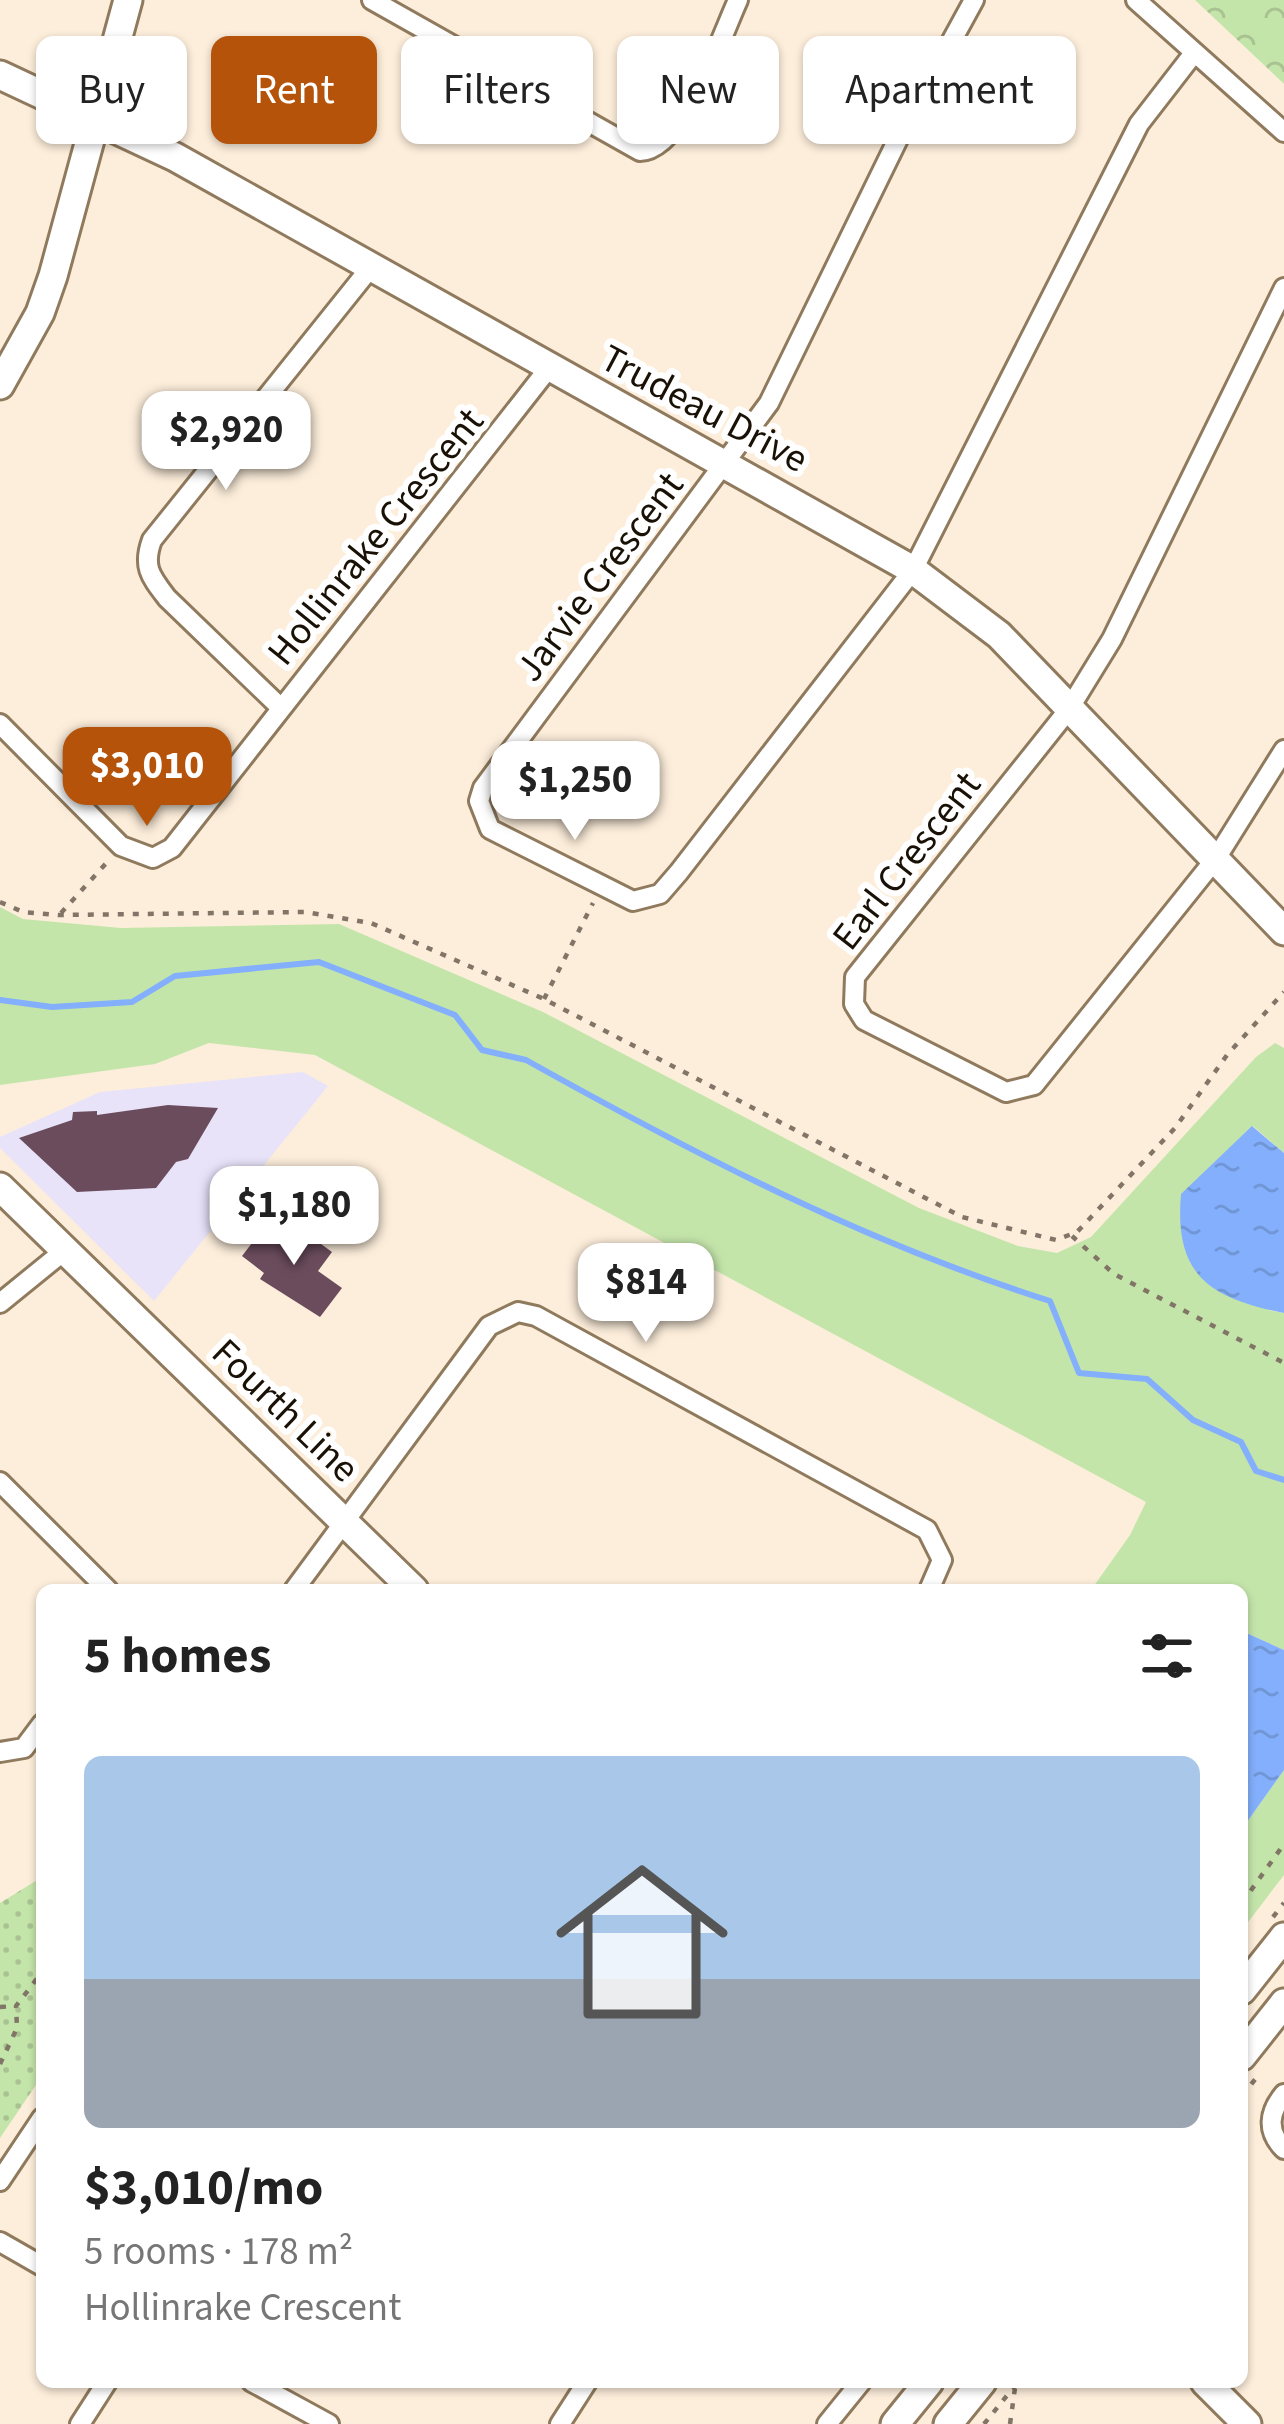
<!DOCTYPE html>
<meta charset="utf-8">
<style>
:root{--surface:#fff;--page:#f6f6f6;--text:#222;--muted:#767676;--line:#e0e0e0;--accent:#b45309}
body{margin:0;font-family:"Source Sans 3",sans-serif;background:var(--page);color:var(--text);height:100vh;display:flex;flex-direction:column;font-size:45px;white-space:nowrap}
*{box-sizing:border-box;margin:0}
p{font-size:39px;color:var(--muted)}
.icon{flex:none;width:66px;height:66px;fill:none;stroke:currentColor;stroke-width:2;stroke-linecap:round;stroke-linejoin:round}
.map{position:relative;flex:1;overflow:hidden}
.sheet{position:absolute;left:36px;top:1584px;width:1212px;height:804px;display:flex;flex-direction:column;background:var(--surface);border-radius:18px;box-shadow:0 3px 9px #0004}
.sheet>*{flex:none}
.banner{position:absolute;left:36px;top:36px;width:1212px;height:108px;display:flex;gap:24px}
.price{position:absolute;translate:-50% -102px;padding:0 27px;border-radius:24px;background:#fff;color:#222;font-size:39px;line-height:78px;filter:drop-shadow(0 3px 6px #0008)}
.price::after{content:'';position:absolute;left:50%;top:72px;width:36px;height:27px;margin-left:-18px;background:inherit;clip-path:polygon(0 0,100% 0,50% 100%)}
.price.on{background:var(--accent);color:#fff}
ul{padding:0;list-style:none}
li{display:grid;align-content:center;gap:24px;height:636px;padding:0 48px}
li+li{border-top:3px solid var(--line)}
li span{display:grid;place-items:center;height:372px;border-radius:18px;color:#555}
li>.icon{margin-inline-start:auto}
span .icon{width:216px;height:216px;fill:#fffc;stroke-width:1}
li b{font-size:51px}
h2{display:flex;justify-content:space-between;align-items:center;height:144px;padding:0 48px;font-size:51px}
.pill{padding:0 42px;border-radius:18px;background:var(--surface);box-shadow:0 3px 9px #0004;font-size:42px;line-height:108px}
.pill.on{background:var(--accent);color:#fff}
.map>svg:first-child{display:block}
.commercial{fill:#e8e3f9}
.grass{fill:#c4e5aa}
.forest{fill:url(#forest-crowns)}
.park{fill:url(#park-dots)}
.water{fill:url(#water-ripples)}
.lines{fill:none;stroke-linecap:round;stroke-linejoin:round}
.stream{stroke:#83affc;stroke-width:6}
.building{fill:#6b4c5d}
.street-casing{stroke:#907a5d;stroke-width:24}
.secondary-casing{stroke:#907a5d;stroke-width:33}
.path{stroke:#807566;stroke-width:4.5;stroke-dasharray:6 9;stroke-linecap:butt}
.street{stroke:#fff;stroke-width:18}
.secondary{stroke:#fff;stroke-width:27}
.labels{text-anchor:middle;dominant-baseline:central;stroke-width:12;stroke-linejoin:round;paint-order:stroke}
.street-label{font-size:39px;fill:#191106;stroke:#fff}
</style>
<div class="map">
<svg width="1284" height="2424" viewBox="0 0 1284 2424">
<defs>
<pattern id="forest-crowns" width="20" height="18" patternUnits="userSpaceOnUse" patternTransform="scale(3)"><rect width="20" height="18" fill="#c4e5aa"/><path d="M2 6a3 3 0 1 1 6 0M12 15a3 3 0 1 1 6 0" fill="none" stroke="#a8c391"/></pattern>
<pattern id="park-dots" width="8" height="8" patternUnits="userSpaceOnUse" patternTransform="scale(3)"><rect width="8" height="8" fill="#c4e5aa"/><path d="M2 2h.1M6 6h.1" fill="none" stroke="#a8c391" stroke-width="1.8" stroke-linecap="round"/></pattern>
<pattern id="water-ripples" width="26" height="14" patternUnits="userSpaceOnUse" patternTransform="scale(3)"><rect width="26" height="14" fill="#83affc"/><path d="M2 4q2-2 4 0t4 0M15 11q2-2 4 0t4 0" fill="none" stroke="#7196d6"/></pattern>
</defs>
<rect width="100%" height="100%" fill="#fdeedb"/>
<!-- commercial -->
<path class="commercial" d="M303 1072 328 1086 154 1301 0 1148V1137L100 1092Z"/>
<!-- grass -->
<g class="grass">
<path d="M0 907 23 919 121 928 339 924 543 1012 919 1208 1018 1246 1057 1253 1091 1237 1256 1057 1275 1043 1284 1048V1153L1253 1126 1268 1310 1284 1313V1650L1242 1631V1590H1091L1130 1535 1146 1502 315 1055 209 1043 155 1064 0 1085Z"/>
<path d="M1284 1770V1875L1242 1930V1829Z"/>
</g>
<!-- forest -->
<path class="forest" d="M1195 0H1284V84L1282 82Z"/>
<!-- park -->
<path class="park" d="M42 1877V2076L0 2138V1903Z"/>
<!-- water -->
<g class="water">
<path d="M1252 1126 1284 1153V1313C1208 1298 1174 1274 1181 1194Z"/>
<path d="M1242 1631 1284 1650V1770L1242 1829Z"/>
</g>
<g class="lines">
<!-- stream -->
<path class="stream" d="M0 1000 52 1007 132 1002 175 976 319 962 455 1015 482 1050 526 1060C696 1155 864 1242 1050 1301L1079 1373 1147 1379 1193 1420 1241 1442 1256 1471 1284 1480"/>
</g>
<!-- building -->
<g class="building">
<path d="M168 1105 218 1108 188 1159 176 1162 156 1188 77 1192 19 1138 72 1120 73 1112 97 1111V1115Z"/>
<path d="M265 1226 288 1243 299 1228 332 1252 318 1271 342 1288 320 1317 260 1279 264 1273 242 1256Z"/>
</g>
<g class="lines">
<defs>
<g id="street">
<path d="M372 0 640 151C683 150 721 37 738 0"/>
<path d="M974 0 898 139 769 403 483 788 479 801 490 829 633 901 660 894 679 872 913 570 1139 124 1194 53"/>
<path d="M1136 0 1284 132"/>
<path d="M1284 288 1112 639 1069 709 855 977 854 1004 864 1020 1006 1092 1034 1085 1217 857 1284 750"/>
<path d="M281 708 167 598C151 577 142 567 152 540L371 267"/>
<path d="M0 724 121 846 153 858 172 848 548 369"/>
<path d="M0 1303 64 1251"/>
<path d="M0 1482 108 1590"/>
<path d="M294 1590 489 1326 518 1312 536 1316 927 1530 942 1560 929 1590"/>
<path d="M0 1752 24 1748 42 1724"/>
<path d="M1284 2094C1269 2112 1266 2131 1284 2149"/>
<path d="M0 2181 42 2118"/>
<path d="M0 2242 42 2266"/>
<path d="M252 2382 329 2424"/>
<path d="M80 2424 107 2382"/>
<path d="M560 2424 587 2382"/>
<path d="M827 2424 861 2382"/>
</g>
<g id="secondary">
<path d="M0 75 175 157 913 570 999 635 1284 931"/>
<path d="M0 385 40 313 53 276 128 0"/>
<path d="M0 1187 414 1590"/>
<path d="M1242 1990 1284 1937"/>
<path d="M1242 2056 1284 2003"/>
<path d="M1205 2382 1247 2424"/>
<path d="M895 2424 929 2382"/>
<path d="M948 2424 982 2382"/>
</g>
</defs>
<!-- street casing -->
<use href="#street" class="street-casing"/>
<!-- secondary casing -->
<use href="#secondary" class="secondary-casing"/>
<!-- path -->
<g class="path">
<path d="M0 902 23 912 59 915 305 912 371 923 544 999 962 1217 1056 1240 1077 1232 1175 1128 1227 1055 1284 992"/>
<path d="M61 913 110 859"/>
<path d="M544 999 593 903"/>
<path d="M1072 1236 1114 1274 1284 1363"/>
<path d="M1242 1903 1284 1844"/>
<path d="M1273 1917 1284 1903"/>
<path d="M0 2007 16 2006"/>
<path d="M0 2064 17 2028 16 2006 42 1972"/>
<path d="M1242 2096 1257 2077"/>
<path d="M984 2424 1018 2382"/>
<path d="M1010 2424 1015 2388"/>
</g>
<!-- street -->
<use href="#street" class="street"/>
<!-- secondary -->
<use href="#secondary" class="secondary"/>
</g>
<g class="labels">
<!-- street labels -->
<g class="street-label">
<text transform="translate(704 409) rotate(28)">Trudeau Drive</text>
<text transform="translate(376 537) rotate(-51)">Hollinrake Crescent</text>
<text transform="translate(600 577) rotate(-53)">Jarvie Crescent</text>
<text transform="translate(907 861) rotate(-52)">Earl Crescent</text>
<text transform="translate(285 1411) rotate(44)">Fourth Line</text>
</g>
</g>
</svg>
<b class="price" style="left:226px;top:493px">$2,920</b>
<b class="price on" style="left:147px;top:829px">$3,010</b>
<b class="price" style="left:575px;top:843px">$1,250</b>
<b class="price" style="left:294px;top:1268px">$1,180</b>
<b class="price" style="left:646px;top:1345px">$814</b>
<div class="banner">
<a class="pill">Buy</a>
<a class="pill on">Rent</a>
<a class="pill">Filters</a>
<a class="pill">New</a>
<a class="pill">Apartment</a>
</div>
<section class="sheet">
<h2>5 homes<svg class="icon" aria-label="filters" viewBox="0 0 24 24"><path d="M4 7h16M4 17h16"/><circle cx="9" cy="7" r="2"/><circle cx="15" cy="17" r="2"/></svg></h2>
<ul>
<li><span style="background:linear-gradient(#a9c7e8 60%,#9aa5b1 0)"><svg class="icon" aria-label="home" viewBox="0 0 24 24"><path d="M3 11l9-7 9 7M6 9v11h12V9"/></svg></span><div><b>$3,010/mo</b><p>5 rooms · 178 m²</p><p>Hollinrake Crescent</p></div></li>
</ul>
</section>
</div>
